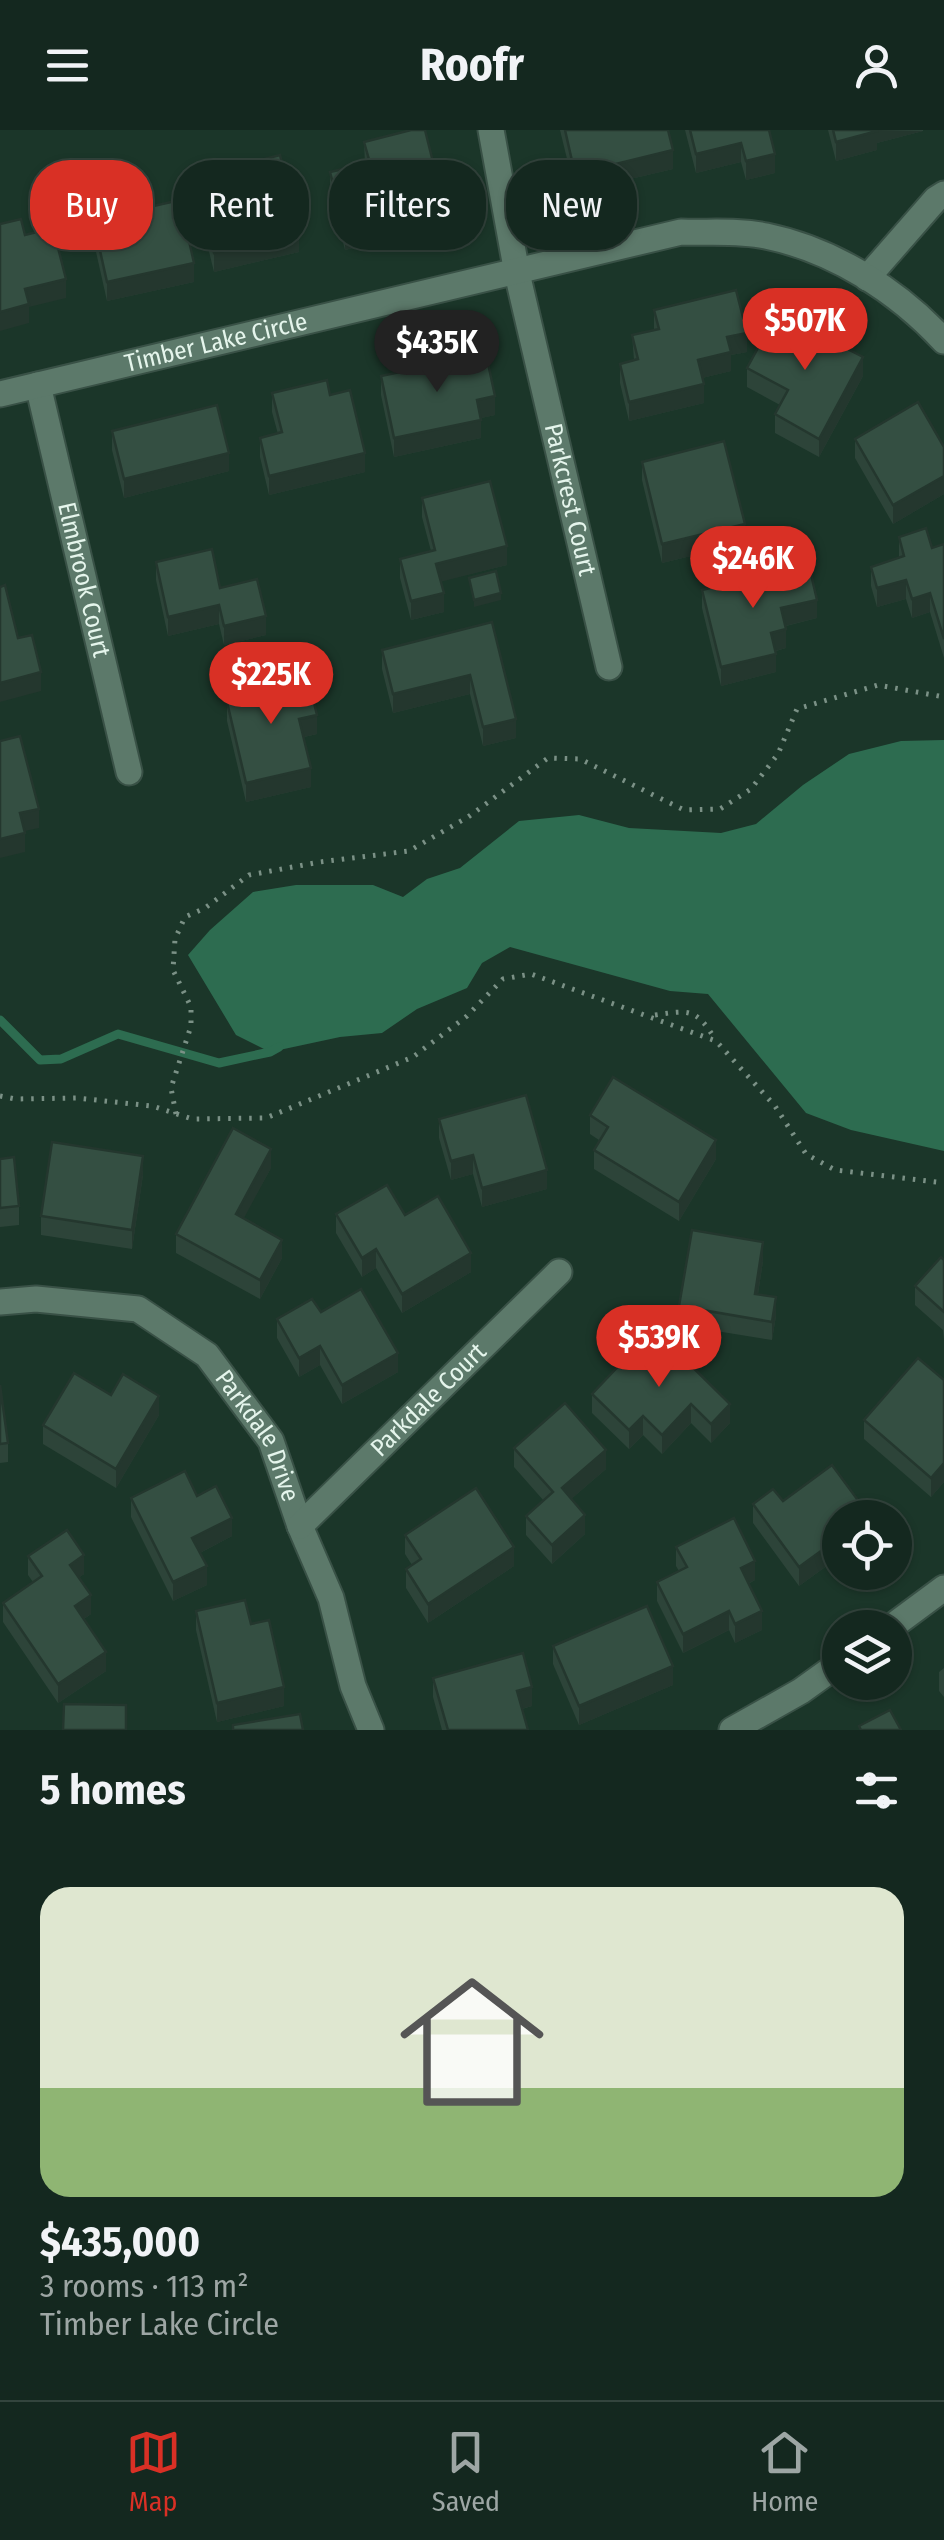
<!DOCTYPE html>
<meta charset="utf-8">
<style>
:root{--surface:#14281f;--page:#21342c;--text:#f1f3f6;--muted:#9da6a4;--line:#33443d;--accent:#d93025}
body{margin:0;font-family:"Fira Sans Condensed",sans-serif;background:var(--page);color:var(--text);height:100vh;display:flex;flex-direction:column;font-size:38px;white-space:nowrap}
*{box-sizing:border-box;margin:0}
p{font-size:32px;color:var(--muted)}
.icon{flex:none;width:55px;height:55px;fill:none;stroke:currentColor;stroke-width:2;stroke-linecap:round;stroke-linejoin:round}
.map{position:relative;height:1600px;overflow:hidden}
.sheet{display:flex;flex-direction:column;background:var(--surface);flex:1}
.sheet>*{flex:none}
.guide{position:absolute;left:30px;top:30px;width:885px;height:90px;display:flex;gap:20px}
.controls{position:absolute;left:822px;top:1370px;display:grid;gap:20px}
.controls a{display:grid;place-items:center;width:90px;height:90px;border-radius:50%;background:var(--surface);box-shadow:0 2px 8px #0004,0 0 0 2px var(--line);font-size:50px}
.price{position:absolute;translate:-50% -85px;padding:0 22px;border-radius:35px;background:var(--accent);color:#fff;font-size:32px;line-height:65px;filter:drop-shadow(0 2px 5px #0008)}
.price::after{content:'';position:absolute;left:50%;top:60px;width:30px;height:22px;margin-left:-15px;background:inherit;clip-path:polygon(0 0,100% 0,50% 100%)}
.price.selected{background:#222;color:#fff}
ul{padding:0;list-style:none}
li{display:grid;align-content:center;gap:20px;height:530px;padding:0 40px}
li span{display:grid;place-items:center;height:310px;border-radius:30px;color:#555}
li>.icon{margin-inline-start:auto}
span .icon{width:180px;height:180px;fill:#fffc;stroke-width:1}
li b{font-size:42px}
h2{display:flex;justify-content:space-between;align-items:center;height:120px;padding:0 40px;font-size:42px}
.chip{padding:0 35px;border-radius:40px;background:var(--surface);box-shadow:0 2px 8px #0004,0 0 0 2px var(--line);font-size:35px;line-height:90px}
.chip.selected{background:var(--accent);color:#fff}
header{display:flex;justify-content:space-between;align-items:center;height:130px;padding:0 40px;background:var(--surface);font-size:45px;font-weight:700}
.tab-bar{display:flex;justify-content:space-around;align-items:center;height:140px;border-top:2px solid var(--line);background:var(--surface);font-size:28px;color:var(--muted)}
.tab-bar a{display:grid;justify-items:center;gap:5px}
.tab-bar .selected{color:var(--accent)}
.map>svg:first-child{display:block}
.water{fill:#2d6c50}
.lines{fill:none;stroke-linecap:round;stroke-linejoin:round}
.stream{stroke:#2d6c50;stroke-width:9}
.minor-casing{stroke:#395146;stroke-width:29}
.path{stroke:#7b9186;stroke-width:5;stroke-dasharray:2.5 8;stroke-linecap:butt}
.minor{stroke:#5c796a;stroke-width:25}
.wall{fill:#2d4439}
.shaded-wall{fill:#24372e}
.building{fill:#344f42;stroke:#24372e;stroke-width:2.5}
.labels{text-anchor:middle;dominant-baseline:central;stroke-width:8;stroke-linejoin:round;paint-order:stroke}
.street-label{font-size:25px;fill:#e5f5ec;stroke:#1b3629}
</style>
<header><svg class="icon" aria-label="menu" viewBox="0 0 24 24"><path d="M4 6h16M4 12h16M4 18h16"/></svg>Roofr<svg class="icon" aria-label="person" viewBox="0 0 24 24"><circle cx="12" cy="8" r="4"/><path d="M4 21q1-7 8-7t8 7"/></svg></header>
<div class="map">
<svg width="944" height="1600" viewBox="0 0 944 1600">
<rect width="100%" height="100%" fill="#1b3629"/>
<!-- water -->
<path class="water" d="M944 610V1021L851 1000 806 983 708 864 670 861 510 817 482 833 467 858 417 879 382 903 340 907 270 922 236 905 188 825 210 800 253 762 296 755H373L403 767 427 749 460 738 519 691 579 685 629 698 721 703 756 694 803 655 849 624 901 611Z"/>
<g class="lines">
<!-- stream -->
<path class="stream" d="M0 890 40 930 61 929 118 904 219 933 270 922 279 917"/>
<defs>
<g id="minor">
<path id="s1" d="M491 0 517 143 609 537"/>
<path d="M867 148 936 69 944 64"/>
<path id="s2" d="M38 255 129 642"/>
<path id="s3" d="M0 264 681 102C708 103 739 100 766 106 834 120 898 161 944 211"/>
<path id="s4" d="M0 1172 36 1169 138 1179 207 1225 271 1311 300 1396 331 1468 353 1556 371 1600"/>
<path id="s5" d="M300 1396 559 1142"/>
<path d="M890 1498 944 1458"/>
<path d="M732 1600 801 1561 840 1533"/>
</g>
</defs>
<!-- minor casing -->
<use href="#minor" class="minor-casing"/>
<!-- path -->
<g class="path">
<path d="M655 885C689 880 696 878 715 909"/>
<path d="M0 966 15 969 77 968 152 976 192 989 266 988 413 927 467 886 503 849 531 844 716 911 775 976 806 1024 835 1040 944 1053"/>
<path d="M176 984 171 958 191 896V877L173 840 175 809 185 787 205 778 249 745 320 732 409 721 468 687 548 628 580 629 684 680 720 679 751 659 778 624 797 579 878 555 944 567"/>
</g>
<!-- minor -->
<use href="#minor" class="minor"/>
</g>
<!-- wall -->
<g class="wall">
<path d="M560 0H668L673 39 575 62Z"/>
<path d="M685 0H769L775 43 746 50 741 32 696 43Z"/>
<path d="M828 0H923V1L877 13V20L836 31Z"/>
<path d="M364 12 444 95 345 120 330 61V42L365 34Z"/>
<path d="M257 31 299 122 214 142 196 68V49L220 58 257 49Z"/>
<path d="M88 67 194 152 107 171 88 86Z"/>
<path d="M654 180 747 222 731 225V241L702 248 704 273 629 291 620 253V234L634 230 632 205 654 200Z"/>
<path d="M747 238 863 246 819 327 775 303V284L780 275 747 257Z"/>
<path d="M381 246 495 285 481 288V308L394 327 381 265Z"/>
<path d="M272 263 330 265 365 342 269 365 260 327V308L278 304 272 282Z"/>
<path d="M112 301 229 341 124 368 112 320Z"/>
<path d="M855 309 944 317V364L893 394 855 328Z"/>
<path d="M642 332 745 413 662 433 642 350Z"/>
<path d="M422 368 507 435 441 451 444 482 411 490 400 448V429L431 421 422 387Z"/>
<path d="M899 407 932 418 944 414V528L930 482 912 488 906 469 877 477 871 456V437L899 428Z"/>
<path d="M156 432 220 458 266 505 224 515 219 494 168 506 156 450Z"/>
<path d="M739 436 775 449 817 488 786 496V518L776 521V542L721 556 702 478V460L739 450Z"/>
<path d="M492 492 516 608 483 616 470 564 393 583 382 539V520Z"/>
<path d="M244 549 285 559 317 604 304 607 311 657 246 672 227 591V572L244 568Z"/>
<path d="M590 985 716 1029 679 1091 594 1039V1020L599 1010 590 1004Z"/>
<path d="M439 989 547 1059 482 1077 473 1044 451 1050 439 1008Z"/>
<path d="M0 1029 19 1076V1095L0 1097Z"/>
<path d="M271 1038 243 1088 282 1128 260 1169 176 1123V1104Z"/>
<path d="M143 1045 132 1119 41 1105V1086Z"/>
<path d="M336 1084 405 1085 471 1142 402 1183 376 1138 362 1147 336 1103Z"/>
<path d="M944 1130V1210L943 1200 915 1175V1156Z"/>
<path d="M763 1131 758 1164 776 1186 772 1210 679 1195V1176Z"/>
<path d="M321 1182 398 1242 342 1274 320 1235 299 1247 277 1208V1189Z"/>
<path d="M640 1234 730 1293 711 1313 691 1293 662 1324 643 1305 629 1319 592 1283V1264Z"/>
<path d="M944 1250V1352L931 1367 864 1309V1290Z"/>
<path d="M0 1255 8 1313V1332L0 1333Z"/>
<path d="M111 1265 159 1285 116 1358 43 1314V1295Z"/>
<path d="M514 1318 606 1339 571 1369 585 1404 552 1434 526 1405V1386L544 1371 514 1337Z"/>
<path d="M197 1366 232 1406 200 1423 207 1455 173 1471 131 1387V1368Z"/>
<path d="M783 1371 840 1388V1428L839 1427 799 1456 753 1393V1374Z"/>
<path d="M405 1405 514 1436 428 1493 406 1458V1439L412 1435 405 1424Z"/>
<path d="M676 1417 755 1450 748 1454 762 1500 735 1513 729 1500 683 1523 657 1471V1452L679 1441 676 1436Z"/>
<path d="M28 1426 84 1444 78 1448 91 1484 84 1489 106 1541 58 1573 3 1492V1473L33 1452 28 1445Z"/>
<path d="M196 1481 251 1494 284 1576 217 1592 196 1500Z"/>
<path d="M553 1516 673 1555 579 1595 553 1534Z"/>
<path d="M944 1538V1567L939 1561V1542Z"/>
<path d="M433 1548 532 1576 522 1579 528 1600H442L433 1567Z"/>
</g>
<!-- shaded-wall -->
<g class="shaded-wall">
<path d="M876 0 923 1 877 13V20L836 31V12Z"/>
<path d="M741 13V32L696 43V24Z"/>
<path d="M673 20V39L575 62V44Z"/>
<path d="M775 24V43L746 50V31Z"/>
<path d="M444 76V95L345 120V101Z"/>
<path d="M299 103V122L214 142V123Z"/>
<path d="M194 133V152L107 171V152Z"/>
<path d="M66 149V168L29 177V193L0 201V182L25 159Z"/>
<path d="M747 203V222L731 225V241L698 249V230L727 207Z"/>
<path d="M863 227V246L819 327V309Z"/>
<path d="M704 254V273L629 291V272Z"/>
<path d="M495 266V285L477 289V270Z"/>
<path d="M481 290V308L394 327V308Z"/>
<path d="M229 323V341L124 368V349Z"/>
<path d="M365 323V342L269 365V346Z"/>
<path d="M944 346V364L893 394V375Z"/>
<path d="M745 394V413L662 433V414Z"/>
<path d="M507 416V435L436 453V434Z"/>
<path d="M906 450V469L877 477V458Z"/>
<path d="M444 463V482L411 490V471Z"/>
<path d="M501 463V470L474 477V470Z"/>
<path d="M930 463V482L912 488V469Z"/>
<path d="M817 470V488L781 497V478Z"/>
<path d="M219 475V494L168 506V487Z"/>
<path d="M266 486V505L224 515V496Z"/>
<path d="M786 499V518L771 522V503Z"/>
<path d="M776 524V542L721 556V537Z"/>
<path d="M41 542V561L0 572V553Z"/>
<path d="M470 545V564L393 583V564Z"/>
<path d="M317 585V604L299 608V589Z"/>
<path d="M516 589V608L483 616V597Z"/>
<path d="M311 638V657L246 672V653Z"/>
<path d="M39 679V698L20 702V683Z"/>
<path d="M25 703V722L0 728V709Z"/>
<path d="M716 1010V1029L679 1091V1072Z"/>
<path d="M271 1019V1038L236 1103V1084Z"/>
<path d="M473 1025V1044L451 1050V1031Z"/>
<path d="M143 1026V1045L132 1119V1100Z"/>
<path d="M547 1040V1059L482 1077V1058Z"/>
<path d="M282 1110V1128L260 1169V1150Z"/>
<path d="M763 1112V1131L755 1183V1164Z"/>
<path d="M376 1119V1138L362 1147V1128Z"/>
<path d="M471 1123V1142L402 1183V1164Z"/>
<path d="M776 1167V1186L772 1210V1192Z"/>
<path d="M320 1216V1235L299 1247V1228Z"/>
<path d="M398 1223V1242L342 1274V1255Z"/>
<path d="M159 1266V1285L116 1358V1339Z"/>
<path d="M691 1274V1293L662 1324V1305Z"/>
<path d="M730 1274V1293L711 1313V1294Z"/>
<path d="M643 1286V1305L629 1319V1300Z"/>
<path d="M606 1320V1339L562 1377V1358Z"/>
<path d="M944 1333V1352L931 1367V1348Z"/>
<path d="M585 1385V1404L552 1434V1415Z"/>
<path d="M232 1388V1406L192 1427V1408Z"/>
<path d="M839 1408V1427L799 1456V1437Z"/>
<path d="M514 1417V1436L428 1493V1474Z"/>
<path d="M84 1425V1444L70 1454V1435Z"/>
<path d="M755 1431V1450L741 1457V1438Z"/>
<path d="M207 1436V1455L173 1471V1452Z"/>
<path d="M91 1465V1484L75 1495V1476Z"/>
<path d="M729 1481V1500L683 1523V1504Z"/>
<path d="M762 1481V1500L735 1513V1494Z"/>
<path d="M106 1522V1541L58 1573V1554Z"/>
<path d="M673 1536V1555L579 1595V1576Z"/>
<path d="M284 1557V1576L217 1592V1573Z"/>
<path d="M532 1557V1576L517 1580V1561Z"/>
</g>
<!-- building -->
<g class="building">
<path d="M411 0H425L444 76 345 101 330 42 370 33 364 12Z"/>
<path d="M565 0H668L673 20 575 44Z"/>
<path d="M690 0H769L775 24 746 31 741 13 696 24Z"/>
<path d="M833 0H877V1L836 12Z"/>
<path d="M280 25 299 103 214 123 196 49 217 44 220 58 261 48 257 31Z"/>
<path d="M122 59 127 82 180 70 194 133 107 152 88 67Z"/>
<path d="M21 89 25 105 53 98 66 149 25 159 29 174 0 182V94Z"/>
<path d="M736 160 747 203 727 207 731 222 698 230 704 254 629 272 620 234 638 229 632 205 659 199 654 180Z"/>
<path d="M777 183 863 227 819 309 775 284 788 260 747 238Z"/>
<path d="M486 224 495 266 477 270 481 290 394 308 381 246Z"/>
<path d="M327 250 330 265 350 260 365 323 269 346 260 308 282 302 272 263Z"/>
<path d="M918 272 944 317V346L893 375 855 309Z"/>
<path d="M217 275 229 323 124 349 112 301Z"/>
<path d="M724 311 745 394 662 414 642 332Z"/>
<path d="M490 351 507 416 436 434 444 463 411 471 400 429 435 420 422 368Z"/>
<path d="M926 398 932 418 944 414V509L930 463 912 469 906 450 877 458 871 437 904 426 899 407Z"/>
<path d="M212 419 220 458 257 449 266 486 224 496 219 475 168 487 156 432Z"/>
<path d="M770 429 775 449 810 440 817 470 781 478 786 499 771 503 776 524 721 537 702 460 742 450 739 436Z"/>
<path d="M496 441 501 463 474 470 469 448Z"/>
<path d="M5 455 18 508 32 505 41 542 0 553V457Z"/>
<path d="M492 492 516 589 483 597 470 545 393 564 382 520Z"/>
<path d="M281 541 285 559 309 553 317 585 299 589 311 638 246 653 227 572 248 567 244 549Z"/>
<path d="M20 606 39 679 20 683 25 703 0 709V611Z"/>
<path d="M613 947 716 1010 679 1072 594 1020 608 997 590 985Z"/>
<path d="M526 965 547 1040 482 1058 473 1025 451 1031 439 989Z"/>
<path d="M233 998 271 1019 236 1084 282 1110 260 1150 176 1104Z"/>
<path d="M52 1012 143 1026 132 1100 41 1086Z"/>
<path d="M14 1027 19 1076 0 1078V1029Z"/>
<path d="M387 1055 405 1085 438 1066 471 1123 402 1164 376 1119 362 1128 336 1084Z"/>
<path d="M692 1100 763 1112 755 1164 776 1167 772 1192 679 1176Z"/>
<path d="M941 1127 944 1130V1182L915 1156Z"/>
<path d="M361 1159 398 1223 342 1255 320 1216 299 1228 277 1189 312 1169 321 1182Z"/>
<path d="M664 1209 730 1274 711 1294 691 1274 662 1305 643 1286 629 1300 592 1264 630 1224 640 1234Z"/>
<path d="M918 1228 944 1250V1333L931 1348 864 1290Z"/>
<path d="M74 1243 111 1265 123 1244 159 1266 116 1339 43 1295Z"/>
<path d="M0 1255 8 1313 0 1314Z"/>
<path d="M565 1273 606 1320 562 1358 585 1385 552 1415 526 1386 553 1362 514 1318Z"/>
<path d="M832 1335 871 1388H840V1409L839 1408 799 1437 753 1374 773 1359 783 1371Z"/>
<path d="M185 1341 197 1366 216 1356 232 1388 192 1408 207 1436 173 1452 131 1368Z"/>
<path d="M476 1358 514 1417 428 1474 406 1439 421 1429 405 1405Z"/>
<path d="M734 1388 755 1431 741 1438 762 1481 735 1494 729 1481 683 1504 657 1452 687 1437 676 1417Z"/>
<path d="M67 1400 84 1425 70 1435 91 1465 75 1476 106 1522 58 1554 3 1473 42 1446 28 1426Z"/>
<path d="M245 1470 251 1494 269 1490 284 1557 217 1573 196 1481Z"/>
<path d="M647 1476 673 1536 579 1576 553 1516Z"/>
<path d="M523 1523 532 1557 517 1561 528 1600H448L433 1548Z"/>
<path d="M64 1574 126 1575V1600H63Z"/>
<path d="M890 1580 901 1600H861L859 1596Z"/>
<path d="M300 1584 303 1600H233V1595Z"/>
</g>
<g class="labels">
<!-- street labels -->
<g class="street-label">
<text stroke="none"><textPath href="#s3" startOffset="222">Timber Lake Circle</textPath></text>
<text stroke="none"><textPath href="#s1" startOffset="378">Parkcrest Court</textPath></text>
<text stroke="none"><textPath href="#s2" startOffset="200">Elmbrook Court</textPath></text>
<text stroke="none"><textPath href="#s5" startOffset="180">Parkdale Court</textPath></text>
<text stroke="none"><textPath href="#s4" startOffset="318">Parkdale Drive</textPath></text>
</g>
</g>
</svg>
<div class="controls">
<a><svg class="icon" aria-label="locate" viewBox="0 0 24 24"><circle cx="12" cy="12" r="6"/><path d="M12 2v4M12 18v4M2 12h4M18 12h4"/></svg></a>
<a><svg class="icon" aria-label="layers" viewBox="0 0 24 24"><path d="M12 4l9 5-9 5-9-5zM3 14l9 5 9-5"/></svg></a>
</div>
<b class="price" style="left:805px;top:243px">$507K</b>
<b class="price selected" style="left:437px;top:265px">$435K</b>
<b class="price" style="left:753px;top:481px">$246K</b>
<b class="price" style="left:271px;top:597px">$225K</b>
<b class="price" style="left:659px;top:1260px">$539K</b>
<div class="guide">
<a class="chip selected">Buy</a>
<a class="chip">Rent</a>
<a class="chip">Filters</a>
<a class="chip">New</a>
</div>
</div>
<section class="sheet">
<h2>5 homes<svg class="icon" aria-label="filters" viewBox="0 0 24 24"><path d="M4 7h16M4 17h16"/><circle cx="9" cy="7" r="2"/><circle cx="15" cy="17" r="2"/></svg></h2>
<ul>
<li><span style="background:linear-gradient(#dfe7d0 65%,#8fb573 0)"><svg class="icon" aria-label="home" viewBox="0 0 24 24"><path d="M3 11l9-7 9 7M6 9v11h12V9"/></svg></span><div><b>$435,000</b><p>3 rooms · 113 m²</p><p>Timber Lake Circle</p></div></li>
</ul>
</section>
<nav class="tab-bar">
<a class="selected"><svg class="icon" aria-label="map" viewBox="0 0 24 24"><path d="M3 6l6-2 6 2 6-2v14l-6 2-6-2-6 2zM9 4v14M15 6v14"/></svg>Map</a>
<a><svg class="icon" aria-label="saved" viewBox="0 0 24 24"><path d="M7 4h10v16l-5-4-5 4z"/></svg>Saved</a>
<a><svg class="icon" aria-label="home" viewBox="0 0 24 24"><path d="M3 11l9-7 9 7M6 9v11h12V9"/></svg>Home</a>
</nav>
